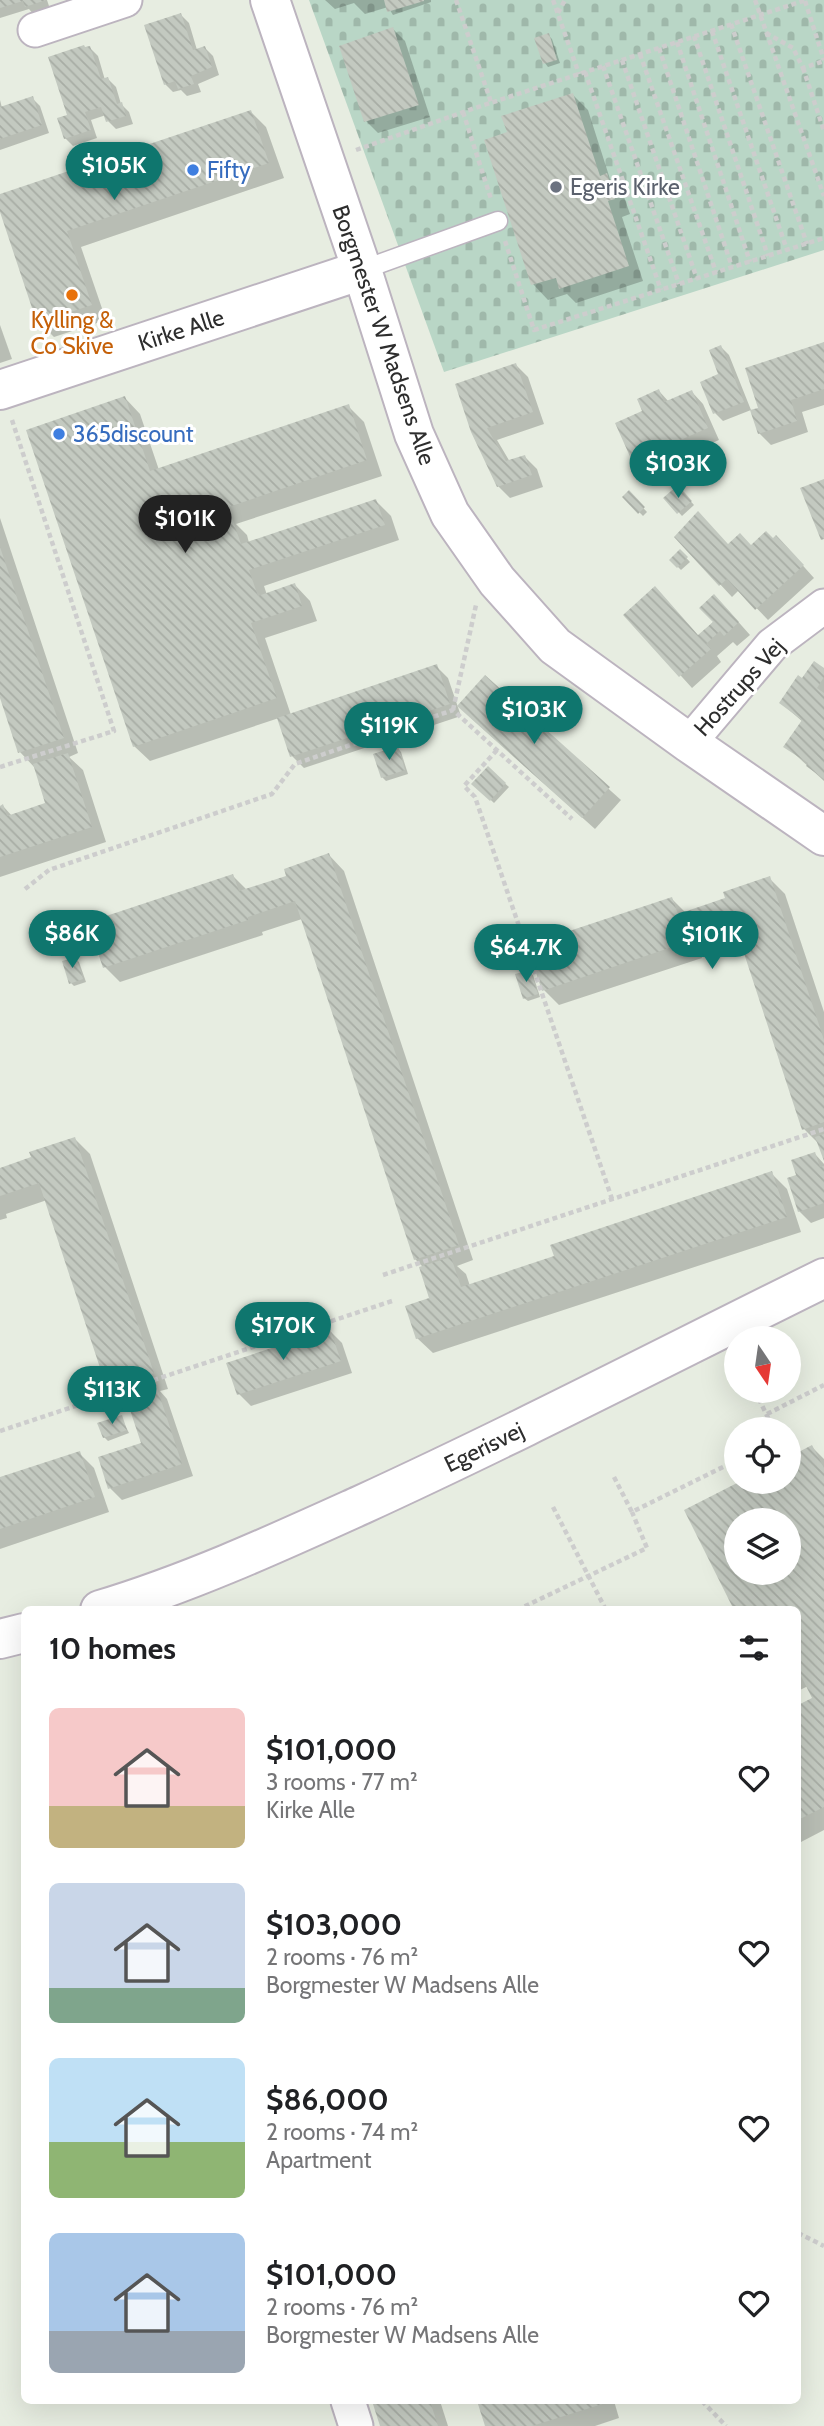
<!DOCTYPE html>
<meta charset="utf-8">
<style>
:root{--surface:#fff;--page:#f6f6f6;--text:#202124;--muted:#757577;--accent:#0f766e}
body{margin:0;font-family:Cabin,sans-serif;background:var(--page);color:var(--text);height:100vh;display:flex;flex-direction:column;font-size:26px;white-space:nowrap}
*{box-sizing:border-box;margin:0}
p{font-size:23px;color:var(--muted)}
.icon{flex:none;width:38px;height:38px;fill:none;stroke:currentColor;stroke-width:2;stroke-linecap:round;stroke-linejoin:round}
.map{position:relative;flex:1;overflow:hidden}
.sheet{position:absolute;left:21px;top:1606px;width:780px;height:798px;display:flex;flex-direction:column;background:var(--surface);border-radius:10px;box-shadow:0 7px 28px #0002}
.sheet>*{flex:none}
.needle{width:46px;rotate:167deg}
.tools{position:absolute;left:724px;top:1326px;display:grid;gap:14px}
.tools a{display:grid;place-items:center;width:77px;height:77px;border-radius:50%;background:var(--surface);box-shadow:0 7px 28px #0002;font-size:35px}
.price{position:absolute;translate:-50% -60px;padding:0 16px;border-radius:24px;background:var(--accent);color:#fff;font-size:23px;line-height:46px;filter:drop-shadow(0 2px 4px #0008)}
.price::after{content:'';position:absolute;left:50%;top:42px;width:21px;height:16px;margin-left:-10px;background:inherit;clip-path:polygon(0 0,100% 0,50% 100%)}
.price.current{background:#222;color:#fff}
ul{padding:0;list-style:none}
li{display:flex;align-items:center;gap:21px;height:175px;padding:0 28px}
li span{display:grid;place-items:center;flex:none;width:196px;height:140px;border-radius:10px;color:#555}
li>.icon{margin-inline-start:auto}
span .icon{width:84px;height:84px;fill:#fffc;stroke-width:1}
li b{font-size:30px}
h2{display:flex;justify-content:space-between;align-items:center;height:84px;padding:0 28px;font-size:30px}
.map>svg:first-child{display:block}
.cemetery{fill:url(#cemetery-stones)}
.shadow{fill:#0003;fill-rule:evenodd}
.building{fill:url(#building-back-hatch);fill-rule:evenodd}
.lines{fill:none;stroke-linecap:round;stroke-linejoin:round}
.lane-casing{stroke:#bcb4bf;stroke-width:21}
.street-casing{stroke:#bcb4bf;stroke-width:37}
.secondary-casing{stroke:#bcb4bf;stroke-width:42}
.path{stroke:#cdcdcd;stroke-width:4.5;stroke-dasharray:5 3.5;stroke-linecap:butt}
.lane{stroke:#fff;stroke-width:18}
.street{stroke:#fff;stroke-width:33}
.secondary{stroke:#fff;stroke-width:38}
.shop-dot{fill:#3f7fe0;stroke:#fff;stroke-width:2.5}
.worship-dot{fill:#6b7280;stroke:#fff;stroke-width:2.5}
.food-dot{fill:#e8710a;stroke:#fff;stroke-width:2.5}
.labels{text-anchor:middle;dominant-baseline:central;stroke-width:6;stroke-linejoin:round;paint-order:stroke}
.shop-label{font-size:23px;fill:#366cbe;stroke:#fff;text-anchor:start}
.worship-label{font-size:23px;fill:#5b616d;stroke:#fff;text-anchor:start}
.food-label{font-size:23px;fill:#c56008;stroke:#fff}
.street-label{font-size:23px;fill:#2d2d2d;stroke:#fff}
</style>
<div class="map">
<svg width="824" height="2426" viewBox="0 0 824 2426">
<defs>
<pattern id="cemetery-stones" width="16" height="16" patternUnits="userSpaceOnUse" patternTransform="scale(1.75)"><rect width="16" height="16" fill="#b9d6c6"/><path d="M2 7V4a2 2 0 0 1 4 0v3zM10 15v-3a2 2 0 0 1 4 0v3z" fill="#9fb8aa"/></pattern>
<pattern id="building-back-hatch" width="6" height="6" patternUnits="userSpaceOnUse" patternTransform="scale(1.75)"><rect width="6" height="6" fill="#c3c9c0"/><path d="M-1 5l2 2M0 0l6 6M5-1l2 2" fill="none" stroke="#a8ada5"/></pattern>
</defs>
<rect width="100%" height="100%" fill="#e7ede1"/>
<!-- cemetery -->
<path class="cemetery" d="M309 0H824V250L444 372Z"/>
<!-- shadow -->
<g class="shadow">
<path d="M0 0H47L50 9 34 15 29 9 0 18Z"/>
<path d="M325 0H431V2L393 15 388 7 365 14 354 3 335 9Z"/>
<path d="M181 15 189 23 197 50 205 48 213 56 219 75 198 84 201 92 187 96 181 90 173 92 165 84Z"/>
<path d="M393 29 405 41 430 117 378 133 366 121Z"/>
<path d="M548 35 552 39 560 63 548 67 545 63Z"/>
<path d="M90 48 98 56 105 80 108 79 116 87 121 104 129 112 133 124 116 129 108 121 106 115 91 120 97 138 73 146 65 138 69 116Z"/>
<path d="M573 95 588 110 610 179 622 191 630 214 622 217 643 281 576 303 567 294 548 300 533 284 509 134Z"/>
<path d="M32 98 40 106 49 133 0 150V100L2 108Z"/>
<path d="M251 112 266 127 284 178 81 247 106 320 54 337 39 322 0 207V196Z"/>
<path d="M0 325 12 359 0 363Z"/>
<path d="M824 344V405L802 412 808 432 771 445 759 433 760 409Z"/>
<path d="M721 347 729 355 751 410 723 421 715 413Z"/>
<path d="M516 365 528 377 544 424 497 440 510 462 525 457 537 469 543 487 510 498 498 486 472 431Z"/>
<path d="M659 391 669 402 692 392 703 404 719 440 645 472 633 460 644 412Z"/>
<path d="M125 398 140 414 159 470 348 406 364 422 382 476 236 524 247 535 249 543 376 501 391 516 399 540 264 586 267 595 295 585 310 601 317 621 265 638 291 715 436 666 448 678 461 716 304 768 292 756 279 718 150 761 134 746Z"/>
<path d="M678 487 694 505 682 516 666 498Z"/>
<path d="M629 493 647 512 643 516 625 497Z"/>
<path d="M0 518 78 753 69 757 83 770 106 842 0 877V807L3 806 12 816 48 804 36 769 20 752 0 692Z"/>
<path d="M676 537 728 546 788 549 814 578 768 620 739 590 732 597Z"/>
<path d="M680 551 690 562 681 570 671 560Z"/>
<path d="M726 608 750 635 737 646 733 642 717 656 721 662 692 688 626 615 699 637Z"/>
<path d="M824 670V781L786 746 803 722 781 703 802 680Z"/>
<path d="M485 678 621 800 595 829 471 718Z"/>
<path d="M397 748 401 752 408 774 386 781 382 777Z"/>
<path d="M488 769 509 787 494 803 474 784Z"/>
<path d="M329 855 344 871 473 1260 457 1266 466 1274 470 1286 556 1258 771 1173 787 1189 801 1232 433 1353 417 1338 431 1299 424 1268 415 1259 302 919 262 932 263 935 120 982 105 967 233 876 247 890 288 877Z"/>
<path d="M769 878 785 894 824 1012V1157L820 1145 804 1129 741 941 701 954 702 958 559 1005 544 990 672 899 686 913 727 899Z"/>
<path d="M75 959 79 962 86 982 74 986 71 983Z"/>
<path d="M529 972 533 975 540 997 528 1001 524 998Z"/>
<path d="M75 1139 90 1154 168 1389 160 1391 167 1399 193 1476 122 1500 110 1488 143 1444 129 1402 124 1403 109 1388 47 1200 6 1214 7 1218 0 1220V1169L33 1158Z"/>
<path d="M815 1154 824 1164V1218L811 1223 799 1211 798 1176Z"/>
<path d="M330 1331 342 1343 352 1373 251 1406 239 1394Z"/>
<path d="M121 1417 129 1433 108 1441 104 1437Z"/>
<path d="M812 1447 824 1459V1830L801 1842 798 1838V1707L815 1699 808 1686 798 1691V1610H736L686 1511 789 1482ZM737 1521H789V1573H737Z"/>
<path d="M79 1453 94 1468 109 1512 0 1549V1479Z"/>
<path d="M374 2401H440L448 2426H382Z"/>
<path d="M479 2401H614L619 2418 595 2426H487Z"/>
</g>
<!-- building -->
<g class="building">
<path d="M0 0H46L25 7 23 1 0 8Z"/>
<path d="M384 0H424V1L387 12Z"/>
<path d="M181 13 193 50 205 46 212 67 191 76 194 84 178 89 175 81 164 85 144 25Z"/>
<path d="M393 27 419 105 364 122 339 46Z"/>
<path d="M549 33 557 60 543 64 534 38Z"/>
<path d="M84 45 85 47 90 46 101 79 108 77 117 104 122 102 126 116 106 122 101 107 85 112 91 130 64 139 57 118 67 115 48 57Z"/>
<path d="M573 93 600 176 607 173 615 199 608 201 629 266 559 289 556 278 531 285 484 140 507 132 501 116Z"/>
<path d="M33 96 42 125 0 139V107Z"/>
<path d="M251 110 269 163 67 231 92 305 37 323 0 212V194Z"/>
<path d="M824 342V389L791 400 797 421 758 434 750 410 758 408 745 368Z"/>
<path d="M721 345 744 402 713 414 700 382 718 374 709 350Z"/>
<path d="M516 363 533 412 487 428 506 461 525 455 532 475 497 487 471 432 455 384Z"/>
<path d="M659 389 664 402 692 390 708 428 632 461 615 423 642 411 637 399Z"/>
<path d="M125 396 150 471 349 404 367 460 205 515 208 525 232 518 241 544 376 499 385 525 249 570 258 596 295 583 302 606 251 623 277 698 133 747 26 430Z"/>
<path d="M824 479V539L821 540 800 488Z"/>
<path d="M678 485 692 501 677 514 663 498Z"/>
<path d="M629 490 645 507 638 514 622 497Z"/>
<path d="M698 511 728 544 740 533 751 545 766 531 773 538 776 535 804 565 755 610 727 579 719 586 674 537Z"/>
<path d="M0 547 64 738 18 753 0 698Z"/>
<path d="M680 549 688 557 677 568 669 560Z"/>
<path d="M655 586 698 635 713 622 699 608 714 594 739 622 724 636 720 631 706 644 711 649 679 677 623 615Z"/>
<path d="M814 661 824 668V677L817 688 824 693V779L806 766 808 763 783 747 802 720 779 703 798 675 802 678Z"/>
<path d="M437 664 450 704 290 757 277 718Z"/>
<path d="M485 675 610 787 582 818 457 706Z"/>
<path d="M398 746 405 770 381 778 373 754Z"/>
<path d="M68 753 92 827 0 857V806L3 804 7 816 45 803 33 764Z"/>
<path d="M488 766 506 783 490 801 471 784Z"/>
<path d="M329 853 459 1245 414 1260 295 901 248 917V920L103 968 88 922 233 874 239 891 286 876 284 869Z"/>
<path d="M770 876 824 1040V1122L802 1130 734 923 686 939 687 942 542 991 527 945 672 897 678 914 725 898 723 892Z"/>
<path d="M76 957 83 979 69 984 62 961Z"/>
<path d="M530 970 538 994 523 999 515 974Z"/>
<path d="M824 1134V1161L815 1137Z"/>
<path d="M75 1137 154 1373 107 1389 39 1183 0 1196V1168L31 1157 29 1152Z"/>
<path d="M815 1152 820 1167 824 1166V1203L798 1212 787 1178 796 1175 791 1160Z"/>
<path d="M772 1171 787 1217 416 1339 405 1306 429 1298 419 1267 451 1257 461 1287 554 1256 550 1245Z"/>
<path d="M330 1329 341 1361 237 1395 226 1363Z"/>
<path d="M156 1385 182 1464 108 1489 98 1457 141 1443 125 1395Z"/>
<path d="M122 1415 127 1430 103 1438 97 1423Z"/>
<path d="M812 1445 824 1468V1807L798 1820V1705L812 1698 798 1670V1610H734L684 1510 739 1482H789V1457ZM737 1521H789V1573H737Z"/>
<path d="M80 1451 95 1497 0 1529V1477Z"/>
<path d="M372 2401H430L438 2426H380Z"/>
<path d="M477 2401H609V2402L532 2426H485Z"/>
</g>
<g class="lines">
<defs>
<path id="lane" d="M362 270 498 221"/>
<g id="street">
<path d="M35 30 125 0"/>
<path d="M689 743 772 645 824 606"/>
<path d="M348 2401 356 2426"/>
</g>
<g id="secondary">
<path d="M270 0 362 270 414 434 450 514 497 581 555 646 689 743 824 836"/>
<path d="M0 390 362 270"/>
<path d="M100 1610C190 1583 277 1543 361 1505 518 1433 670 1354 824 1278"/>
<path d="M0 1639 24 1633"/>
</g>
</defs>
<!-- lane casing -->
<use href="#lane" class="lane-casing"/>
<!-- street casing -->
<use href="#street" class="street-casing"/>
<!-- secondary casing -->
<use href="#secondary" class="secondary-casing"/>
<!-- path -->
<g class="path">
<path d="M456 0 491 102"/>
<path d="M553 0 579 74"/>
<path d="M755 0 824 196"/>
<path d="M805 1 824 60"/>
<path d="M558 13 565 0"/>
<path d="M731 24 807 244"/>
<path d="M712 31 787 250"/>
<path d="M766 33 793 48 803 68 824 61"/>
<path d="M694 36 768 256"/>
<path d="M677 42 750 262"/>
<path d="M659 48 732 267"/>
<path d="M640 54 716 272"/>
<path d="M622 60 697 279"/>
<path d="M603 66 679 284"/>
<path d="M803 68 824 131"/>
<path d="M585 72 661 290"/>
<path d="M463 112 491 199"/>
<path d="M356 150 475 108 806 0"/>
<path d="M505 241 534 330 824 238"/>
<path d="M453 710 476 605"/>
<path d="M497 750 464 786 475 797 612 1199"/>
<path d="M0 767 114 731 12 420"/>
<path d="M25 889 49 870 272 794 295 764 453 710 572 819"/>
<path d="M383 1275 824 1129"/>
<path d="M755 1391 774 1430"/>
<path d="M767 1414 824 1385"/>
<path d="M0 1431 392 1301"/>
<path d="M614 1477 632 1512 737 1460"/>
<path d="M553 1507 606 1610"/>
<path d="M517 1610 647 1548 632 1512"/>
<path d="M798 2233 824 2246"/>
<path d="M702 2401 726 2426"/>
</g>
<!-- lane -->
<use href="#lane" class="lane"/>
<!-- street -->
<use href="#street" class="street"/>
<!-- secondary -->
<use href="#secondary" class="secondary"/>
</g>
<!-- markers -->
<g class="shop-dot">
<circle cx="193" cy="170" r="7"/>
<circle cx="59" cy="434" r="7"/>
</g>
<circle class="worship-dot" cx="556" cy="187" r="7"/>
<circle class="food-dot" cx="72" cy="295" r="7"/>
<g class="labels">
<!-- shop labels -->
<g class="shop-label">
<text x="207" y="170">Fifty</text>
<text x="73" y="434">365discount</text>
</g>
<!-- worship labels -->
<g class="worship-label">
<text x="570" y="187">Egeris Kirke</text>
</g>
<!-- food labels -->
<g class="food-label">
<text x="72" y="320">Kylling &amp;<tspan x="72" dy="26">Co Skive</tspan></text>
</g>
<!-- street labels -->
<g class="street-label">
<text transform="translate(181 330) rotate(-18)">Kirke Alle</text>
<text transform="translate(384 335) rotate(71)">Borgmester W Madsens Alle</text>
<text transform="translate(739 687) rotate(-48)">Hostrups Vej</text>
<text transform="translate(484 1447) rotate(-26)">Egerisvej</text>
</g>
</g>
</svg>
<div class="tools">
<a><svg class="needle" viewBox="-14 -14 28 28"><path d="M0-13l5 13h-10z" fill="#e53935"/><path d="M0 13l5-13h-10z" fill="#757577"/></svg></a>
<a><svg class="icon" aria-label="locate" viewBox="0 0 24 24"><circle cx="12" cy="12" r="6"/><path d="M12 2v4M12 18v4M2 12h4M18 12h4"/></svg></a>
<a><svg class="icon" aria-label="layers" viewBox="0 0 24 24"><path d="M12 4l9 5-9 5-9-5zM3 14l9 5 9-5"/></svg></a>
</div>
<b class="price" style="left:114px;top:202px">$105K</b>
<b class="price" style="left:678px;top:500px">$103K</b>
<b class="price current" style="left:185px;top:555px">$101K</b>
<b class="price" style="left:534px;top:746px">$103K</b>
<b class="price" style="left:389px;top:762px">$119K</b>
<b class="price" style="left:72px;top:970px">$86K</b>
<b class="price" style="left:712px;top:971px">$101K</b>
<b class="price" style="left:526px;top:984px">$64.7K</b>
<b class="price" style="left:283px;top:1362px">$170K</b>
<b class="price" style="left:112px;top:1426px">$113K</b>
<section class="sheet">
<h2>10 homes<svg class="icon" aria-label="filters" viewBox="0 0 24 24"><path d="M4 7h16M4 17h16"/><circle cx="9" cy="7" r="2"/><circle cx="15" cy="17" r="2"/></svg></h2>
<ul>
<li><span style="background:linear-gradient(#f6c9c9 70%,#c2b280 0)"><svg class="icon" aria-label="home" viewBox="0 0 24 24"><path d="M3 11l9-7 9 7M6 9v11h12V9"/></svg></span><div><b>$101,000</b><p>3 rooms · 77 m²</p><p>Kirke Alle</p></div><svg class="icon" aria-label="heart" viewBox="0 0 24 24"><path d="M12 20l-8-8c-3-5 5-10 8-4 3-6 11-1 8 4z"/></svg></li>
<li><span style="background:linear-gradient(#c9d6e8 75%,#7fa58c 0)"><svg class="icon" aria-label="home" viewBox="0 0 24 24"><path d="M3 11l9-7 9 7M6 9v11h12V9"/></svg></span><div><b>$103,000</b><p>2 rooms · 76 m²</p><p>Borgmester W Madsens Alle</p></div><svg class="icon" aria-label="heart" viewBox="0 0 24 24"><path d="M12 20l-8-8c-3-5 5-10 8-4 3-6 11-1 8 4z"/></svg></li>
<li><span style="background:linear-gradient(#bfe0f5 60%,#8fb573 0)"><svg class="icon" aria-label="home" viewBox="0 0 24 24"><path d="M3 11l9-7 9 7M6 9v11h12V9"/></svg></span><div><b>$86,000</b><p>2 rooms · 74 m²</p><p>Apartment</p></div><svg class="icon" aria-label="heart" viewBox="0 0 24 24"><path d="M12 20l-8-8c-3-5 5-10 8-4 3-6 11-1 8 4z"/></svg></li>
<li><span style="background:linear-gradient(#a9c7e8 70%,#9aa5b1 0)"><svg class="icon" aria-label="home" viewBox="0 0 24 24"><path d="M3 11l9-7 9 7M6 9v11h12V9"/></svg></span><div><b>$101,000</b><p>2 rooms · 76 m²</p><p>Borgmester W Madsens Alle</p></div><svg class="icon" aria-label="heart" viewBox="0 0 24 24"><path d="M12 20l-8-8c-3-5 5-10 8-4 3-6 11-1 8 4z"/></svg></li>
</ul>
</section>
</div>
